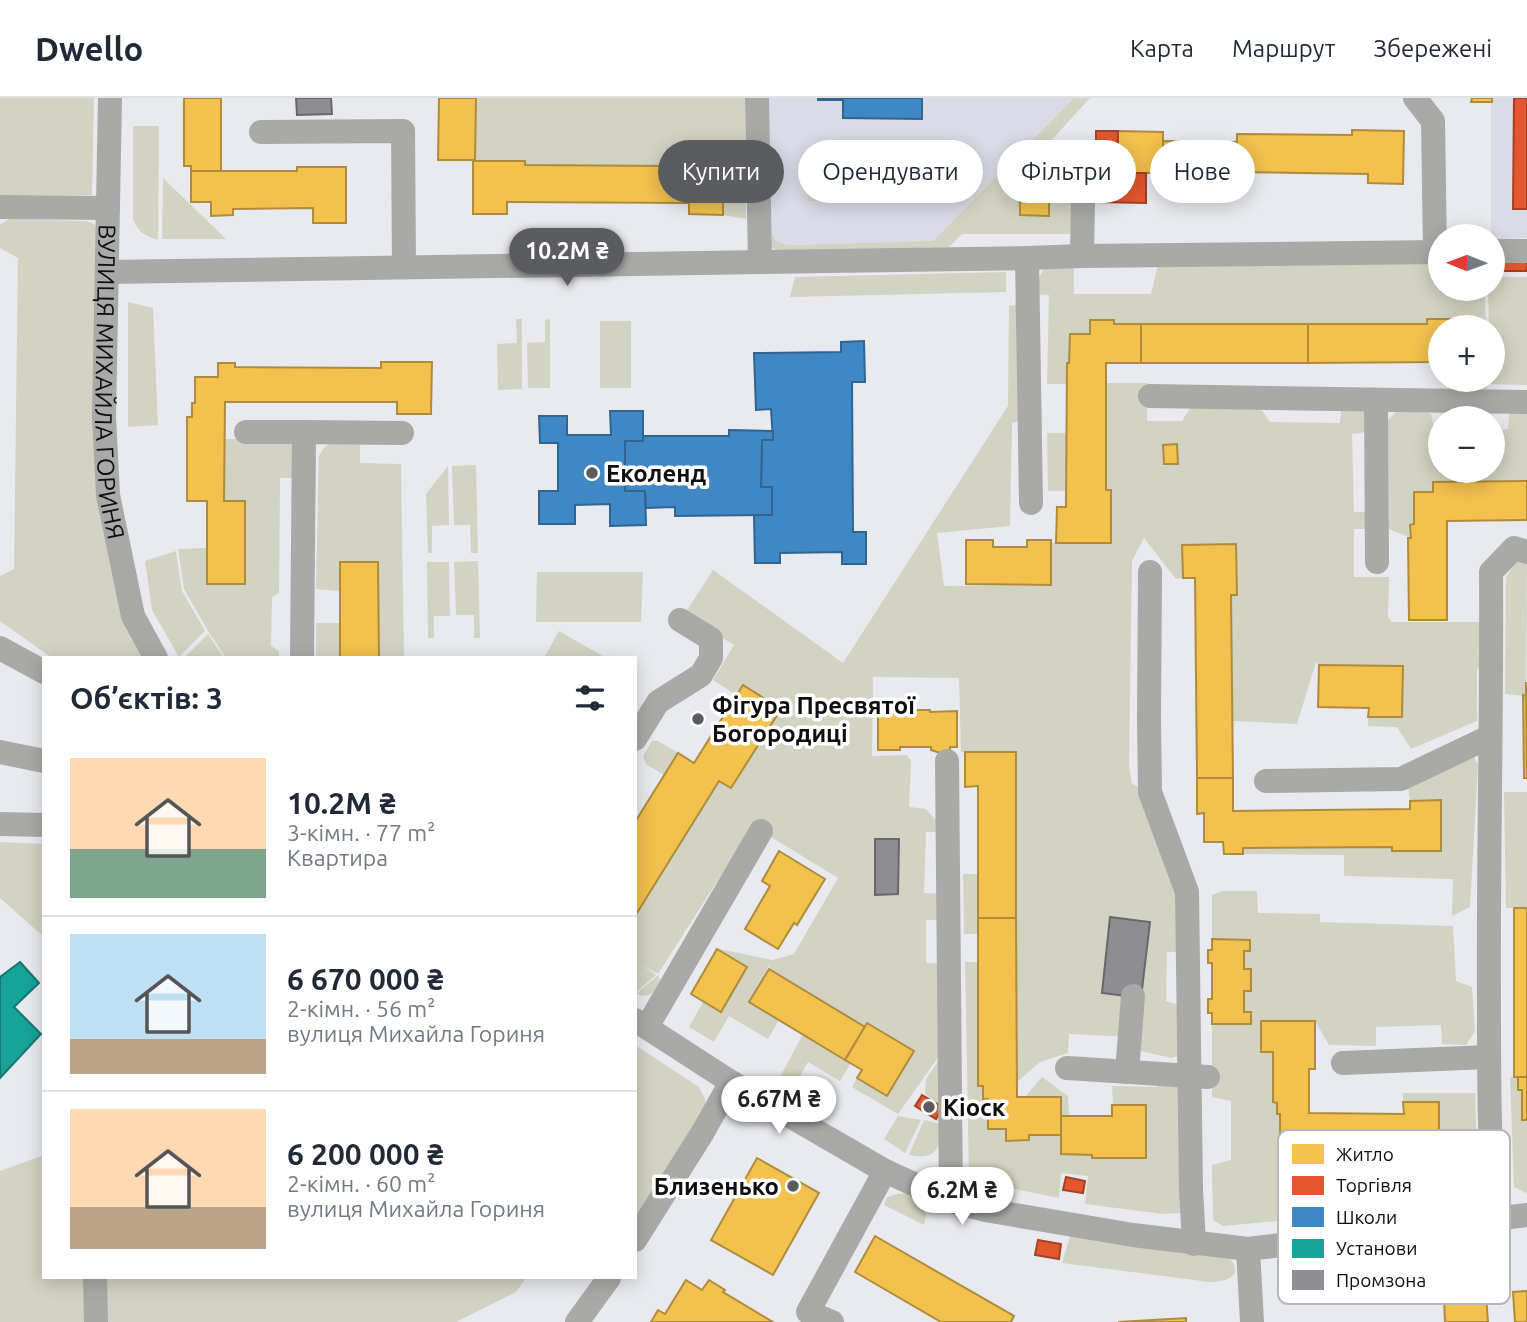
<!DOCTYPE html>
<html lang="uk">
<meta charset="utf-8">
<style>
:root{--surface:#fff;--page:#f2f2f3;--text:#1f2937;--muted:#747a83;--line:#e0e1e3;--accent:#5b5c5f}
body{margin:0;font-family:Ubuntu,sans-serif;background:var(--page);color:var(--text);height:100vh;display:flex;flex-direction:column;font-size:26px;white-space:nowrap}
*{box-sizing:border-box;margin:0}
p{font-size:23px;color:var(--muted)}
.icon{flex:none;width:38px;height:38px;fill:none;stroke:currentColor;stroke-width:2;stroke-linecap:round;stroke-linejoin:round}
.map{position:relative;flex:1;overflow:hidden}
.details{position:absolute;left:42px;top:558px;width:595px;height:623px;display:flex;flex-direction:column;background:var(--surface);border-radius:0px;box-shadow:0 4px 18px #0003}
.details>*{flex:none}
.hud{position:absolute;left:658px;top:42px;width:665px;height:63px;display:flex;gap:14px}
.needle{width:46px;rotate:271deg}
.fabs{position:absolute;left:1428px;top:126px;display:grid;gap:14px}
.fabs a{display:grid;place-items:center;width:77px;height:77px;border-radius:50%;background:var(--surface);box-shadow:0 4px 18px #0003;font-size:35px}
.price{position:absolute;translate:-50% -60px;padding:0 16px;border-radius:24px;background:#fff;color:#222;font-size:23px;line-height:46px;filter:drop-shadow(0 2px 4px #0008)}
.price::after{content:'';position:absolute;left:50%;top:42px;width:21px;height:16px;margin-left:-10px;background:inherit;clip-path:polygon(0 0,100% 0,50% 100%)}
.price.selected{background:var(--accent);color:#fff}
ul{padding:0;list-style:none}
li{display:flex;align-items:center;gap:21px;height:175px;padding:0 28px}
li+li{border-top:2px solid var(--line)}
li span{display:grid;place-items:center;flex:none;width:196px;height:140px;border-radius:0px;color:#555}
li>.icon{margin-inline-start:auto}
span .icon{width:84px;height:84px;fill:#fffc;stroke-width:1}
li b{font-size:30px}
h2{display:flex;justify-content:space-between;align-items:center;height:84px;padding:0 28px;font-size:30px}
.chip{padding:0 24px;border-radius:32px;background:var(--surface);box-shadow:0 4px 18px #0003;font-size:24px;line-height:63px}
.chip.selected{background:var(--accent);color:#fff}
header{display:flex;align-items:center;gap:42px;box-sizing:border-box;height:98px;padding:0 35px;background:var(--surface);border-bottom:2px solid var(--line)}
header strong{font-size:33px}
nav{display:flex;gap:38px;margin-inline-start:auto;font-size:24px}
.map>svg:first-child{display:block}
.built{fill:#dadbe6}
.green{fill:#d2d3c2}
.homes{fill:#f2c14e;stroke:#ae8c3c;stroke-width:2}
.shops{fill:#e4572e;stroke:#a44126;stroke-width:2}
.schools{fill:#3f88c5;stroke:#31648f;stroke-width:2}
.public{fill:#17a398;stroke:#157770;stroke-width:2}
.industry{fill:#8d8d92;stroke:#67676c;stroke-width:2}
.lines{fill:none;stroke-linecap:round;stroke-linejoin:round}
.minor{stroke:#a9a9a8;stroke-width:24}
.poi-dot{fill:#5b5c5f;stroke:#fff;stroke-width:2.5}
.labels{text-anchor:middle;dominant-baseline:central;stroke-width:7;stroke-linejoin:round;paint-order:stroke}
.street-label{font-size:24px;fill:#0f0f12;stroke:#fff}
.poi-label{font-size:24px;font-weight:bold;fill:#0f0f12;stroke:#fff;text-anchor:start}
.key{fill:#fff;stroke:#b7b7b8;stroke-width:2}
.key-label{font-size:19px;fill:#0f0f12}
</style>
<header>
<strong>Dwello</strong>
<nav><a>Карта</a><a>Маршрут</a><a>Збережені</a></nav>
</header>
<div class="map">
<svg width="1527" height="1224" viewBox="0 0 1527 1224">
<rect width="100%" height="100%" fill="#e9eaef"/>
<!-- built -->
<g class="built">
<path d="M766 0H1074L933 143 789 147 776 143 768 128Z"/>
<path d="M1491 0H1527V140L1493 142 1491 138Z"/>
</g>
<!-- green -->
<g class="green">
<path d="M0 0H94L92 97 0 98Z"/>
<path d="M476 0H745L746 121 723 117V63H670L669 68 525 67 524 63H473L475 61Z"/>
<path d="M1074 0H1090L1046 48 1080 83 1075 120 1076 136H962L949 149 785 154 772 150 759 136 768 128 776 143 789 147 933 143Z"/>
<path d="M133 28H159L158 142C145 138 138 134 133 121Z"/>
<path d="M890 64 891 104 808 103V67Z"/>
<path d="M163 80 226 141H162Z"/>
<path d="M10 121 86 123 94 126 98 133 95 321 144 560H52L0 523V478L14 471 18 160 0 150V126Z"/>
<path d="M1440 157V191H1461L1462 195H1485L1486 229H1480V221L1427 226H1114V222H1090V236H1070L1069 265 1067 266 1066 286H1047L1049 197 1036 196C1041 165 1044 169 1074 167V196H1151L1159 163Z"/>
<path d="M1006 174V194L790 199 795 179Z"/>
<path d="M1493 179H1527V287L1491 286V282H1493V229H1489L1488 191H1493Z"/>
<path d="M128 204 153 210 158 327 128 329Z"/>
<path d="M1021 206 1019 323 1012 325 1010 428 937 435 944 488 1050 487 1051 445 1111 444V392H1106V285H1148L1147 323H1182L1196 300 1254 301 1270 324 1340 325 1341 314 1344 310 1364 306 1366 332 1362 335 1352 336 1354 414H1365L1366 431H1354V479H1389L1388 519 1392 524H1486V568L1477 571V623L1411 651 1397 629 1368 628V619H1402L1403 568 1319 567 1316 564 1297 626 1233 623 1231 497 1237 496 1236 447H1183V480L1176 481 1144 440 1132 463 1129 668 1132 686 1149 693 1184 791V854H1167L1166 903 1183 908 1179 958 1171 960 1141 953 1130 939 1069 936 1068 955 1040 964 1016 985V655L961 654 959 580 873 579 872 658 907 657 911 663 909 709 926 711 946 734H926L924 795 944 796 945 822H926V865L944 866 942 954 898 1016 852 989 857 980 887 998 913 954 867 925 865 929 769 871 770 866 748 904 779 922 768 941 729 918 714 944 689 929 703 904 721 914 747 869 714 850 772 862 794 856 838 780 761 733 748 735 658 876 642 867 656 877 635 895V818L719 683 732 690 781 611 743 587 736 597 713 582 734 547 684 517 713 472 843 565 1008 308 1009 208Z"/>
<path d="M516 221H522V291L498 292 497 246 517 245Z"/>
<path d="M550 221V290H528L527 245 545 244V222Z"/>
<rect x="600" y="223" width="31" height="67"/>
<path d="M1448 282H1487V291L1448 290Z"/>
<path d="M1527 311V383L1433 384V394H1414V426L1410 427 1411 440 1389 431 1388 322 1396 314H1426L1431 316 1433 326 1440 333V373H1493V332L1508 331 1509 315Z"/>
<path d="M1047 335H1066V393H1048Z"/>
<path d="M225 341H288L296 346V375L291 380H280L279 495 272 499 271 548 279 553V560H226L208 533 184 491 178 451 207 450 245 403H224Z"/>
<path d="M333 342 360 344V365L401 366 404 560H379L378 464H340V493L316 491 319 358 323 351Z"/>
<path d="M476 367 478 455H471L470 427H454L452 368Z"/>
<path d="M448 368 449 427 432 428V455H428L426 396Z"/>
<path d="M176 453 182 493 205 533 179 559 152 512 145 463Z"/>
<path d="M1517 462H1527L1526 598 1505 596 1506 479Z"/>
<path d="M478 463 480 540H474V517H456L454 464Z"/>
<path d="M427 464H449L450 518H434V540H428Z"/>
<path d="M537 474H643L641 524H536Z"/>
<rect x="316" y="525" width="24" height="35"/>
<path d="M559 533 606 560H544Z"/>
<path d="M208 536 224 560H184Z"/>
<path d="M652 643H658L678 655 664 677 646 666 643 658Z"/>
<path d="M1471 654 1478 667 1470 809 1452 818 1453 781 1344 778V757L1243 756V750L1392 749V753H1441V703H1410L1408 689Z"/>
<path d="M1504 694H1527V810H1506Z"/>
<path d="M0 744 44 746V839L0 800Z"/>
<path d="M963 776H978V836H964Z"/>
<path d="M1223 793H1257L1258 815 1320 816V824L1453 828 1456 883 1472 889 1475 933 1466 947 1442 946 1441 927 1376 929V948L1329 947 1315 923H1262L1261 953 1273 954V1004L1277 1005V1015L1280 1016V1046L1301 1047V1059H1324V1054H1385V1057H1439V1004H1403V995H1475L1478 1081 1485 1082 1484 1092 1469 1106 1223 1128 1213 1122 1212 1067 1231 1062V1003L1212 999V926H1251V914H1244V893H1251V872L1244 871V853H1250V842L1212 841V797Z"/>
<path d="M965 864H977L978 988H983V1001H988V1031L1006 1032V1043H1029L1030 1037 1060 1038 1061 1057H1092V1061H1146V1006H1113L1112 988 1157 989 1158 982 1181 987 1182 1115 1163 1116 1085 1106 1088 1078 1061 1075 1059 1100 971 1082 969 1080Z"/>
<path d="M658 877 661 885C655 894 648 901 636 896Z"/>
<path d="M803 936 851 965 840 983 808 964 794 989 779 981Z"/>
<path d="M635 947 699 989 705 1001 706 1011 638 1116 635 1112Z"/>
<path d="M941 959 942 1008 925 996 926 981Z"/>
<path d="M1042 979 1068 998 1069 1018H1061L1025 999Z"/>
<path d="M1510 979H1518V992H1522L1527 1022V1095L1514 1089Z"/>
<path d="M898 1018 921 1022 905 1055 884 1041Z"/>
<path d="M924 1022 942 1026C940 1050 937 1063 909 1057Z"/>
<path d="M44 1057V1180H526L516 1194 456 1224H0V1073Z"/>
<path d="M908 1095 920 1101 926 1117 924 1127 884 1107 887 1099 897 1096Z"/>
<path d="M1070 1138 1228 1158C1245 1178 1229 1183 1210 1184L1062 1165Z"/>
</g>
<!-- homes -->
<g class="homes">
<path d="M184 0H221V73H191V68H184Z"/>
<path d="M439 0H476L475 62H438Z"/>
<path d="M1472 0H1492V4H1471Z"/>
<path d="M1352 32 1404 33 1403 86 1368 85V76L1236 74 1237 36 1352 37Z"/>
<path d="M1118 33 1163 34V75H1117Z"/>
<path d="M1163 43 1236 44V83L1163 82Z"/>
<path d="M473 63H525V67L669 68V63H723V117L689 116V105L507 104V116H473Z"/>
<path d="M297 69H346V125H313V110L233 111V117L211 118V104H191V73H297Z"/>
<path d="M1020 95 1049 96V118L1020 117Z"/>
<path d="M1427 221H1480V229H1440V264L1308 265V226H1427Z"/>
<path d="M1090 222H1114V226H1141V265H1106V392H1111V445H1056L1057 409H1066L1067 265H1069L1070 236H1090Z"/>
<rect x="1141" y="226" width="167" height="39"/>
<path d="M381 264H432L431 316H397V304H225L224 403H245V486H207V403H187V319H192V305H195V279H218V265H235V269L381 270Z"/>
<path d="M1177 346 1178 366H1164L1163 347Z"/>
<path d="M1527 383V422L1447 423V522H1409L1408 440H1411L1410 427 1414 426V394H1433V384Z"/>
<path d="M966 442H993V449H1027V442H1051V487L966 486Z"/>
<path d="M1236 446 1237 497H1231L1233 680H1197L1195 480H1183L1182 447Z"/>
<path d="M340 464H378L379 560H340Z"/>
<path d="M1319 567 1403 568 1402 619H1368L1369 610 1318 609Z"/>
<path d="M1526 584 1527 680H1524L1523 597 1526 598Z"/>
<path d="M743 587 781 611 731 690 719 683 635 818V724L678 655 694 665Z"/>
<path d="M878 612H893V615H904V612H930V614L957 613V649H950V652L940 655 931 652V649H900V652H878Z"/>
<path d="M965 654H1016V820H978V688L965 689Z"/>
<path d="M1197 680H1233V713L1410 711V703L1441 702V753H1392V749L1243 750V756H1224L1223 744H1204V715L1197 716Z"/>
<path d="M779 753 825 781 797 827 794 825 778 851 745 831 770 788 762 783Z"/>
<rect x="1514" y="810" width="13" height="169"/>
<path d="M978 820H1016L1017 999H1061V1037H1029V1042L1006 1043V1031H988V1001H983V988H978Z"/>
<path d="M1212 841 1250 842V853H1244V871H1251V893H1244V914H1251V926H1212V915H1208V901H1212V865H1208V852H1212Z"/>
<path d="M717 851 747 869 721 914 691 896Z"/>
<path d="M769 871 865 929 845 962 749 904Z"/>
<path d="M1261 923H1315V971H1309V1015L1404 1016 1403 1004H1439V1057H1385V1054H1324V1059H1300L1301 1047H1280V1016H1277V1005L1273 1004V954H1261Z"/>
<path d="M867 925 914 953 887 998 857 980 862 972 845 962Z"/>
<path d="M1518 979H1527V1022H1522V992H1518Z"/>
<path d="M1112 1007H1146V1060H1092V1057L1061 1056V1018H1112Z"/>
<path d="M757 1060 819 1095 773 1177 711 1142Z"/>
<path d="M875 1138 1014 1218 1011 1224H941L855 1174Z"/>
<path d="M686 1182 702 1192 709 1182 725 1192 723 1194 773 1224H651L658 1212 665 1216Z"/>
<path d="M1527 1193V1224H1515L1513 1194Z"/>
<path d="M1486 1197 1488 1224H1445L1444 1200Z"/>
<path d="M1186 1220V1224H1118Z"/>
</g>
<!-- shops -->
<g class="shops">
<path d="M1514 0H1527V111H1513Z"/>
<path d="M1096 33H1118L1117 75H1146V105L1096 104Z"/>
<rect x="1493" y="160" width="34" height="13"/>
<path d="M922 997 943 1009 936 1021 915 1008Z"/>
<path d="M1066 1079 1085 1083 1083 1095 1063 1092Z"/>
<path d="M1038 1142 1061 1146 1059 1161 1035 1157Z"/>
</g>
<!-- schools -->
<g class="schools">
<path d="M818 0H922V21L843 20V2H818Z"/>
<path d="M864 243 865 284H852L853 434H866V466H842V454L780 455V465H755L754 417H772V389H761L762 342H773L771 311 756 312 754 255 841 254V244Z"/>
<path d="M610 313H643V343H625V393H645L646 427 610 428V406L575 407V426H539V393H558V345H540L539 318H567V337H611Z"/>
<path d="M729 332 773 333V342H762L761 389H772V417L675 418V409L646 410 645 393H625V343H643V338H729Z"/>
</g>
<!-- public -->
<path class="public" d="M20 864 39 885 14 909 41 936 0 980V879Z"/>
<!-- industry -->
<g class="industry">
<path d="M296 0H331L332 16 297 17Z"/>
<path d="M875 741H899L898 796 875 797Z"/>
<path d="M1110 819 1150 824 1141 900 1102 895Z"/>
</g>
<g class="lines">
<!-- minor -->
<g class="minor">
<path id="s1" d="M110 0 104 319 108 397 133 518 156 560"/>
<path d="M757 0 760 164"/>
<path d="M1415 0 1433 23 1435 154"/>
<path d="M261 34 403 33 404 169"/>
<path d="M0 109 108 110"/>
<path d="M1493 153H1527"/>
<path d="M1082 158 1083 102"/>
<path d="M1027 160 1031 405"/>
<path d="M107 174 1027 160 1082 158 1440 154"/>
<path d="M1150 298 1527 304"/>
<path d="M1376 302 1377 464"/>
<path d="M246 334H304"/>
<path d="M1150 474 1149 621 1150 694 1187 794 1191 1091 1194 1146"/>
<path d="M0 550 44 574"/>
<path d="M302 560 304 334 402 335"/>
<path d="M635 641 658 604 701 577 711 560V541L680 522"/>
<path d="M0 654 44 663"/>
<path d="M947 663 951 1103"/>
<path d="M1266 683 1401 681 1489 639"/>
<path d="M0 726 44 727"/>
<path d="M635 922 731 984 885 1073 951 1103 985 1112 1133 1137 1248 1151 1527 1117"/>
<path d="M647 929 761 733"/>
<path d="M1343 965 1489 959"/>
<path d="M1067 970 1208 979"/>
<path d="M1127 974 1133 898"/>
<path d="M1495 1121C1489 1050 1489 979 1489 909 1488 764 1492 619 1491 474L1514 450 1527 454"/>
<path d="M635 1142 703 1034 731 984"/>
<path d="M1248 1151 1252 1224"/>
<path d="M95 1180 96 1224"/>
<path d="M577 1224 609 1180"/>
<path d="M832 1224 808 1214 885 1073"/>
</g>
</g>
<!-- markers -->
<g class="poi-dot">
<circle cx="592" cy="375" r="7"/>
<circle cx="698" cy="621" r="7"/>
<circle cx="929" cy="1009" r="7"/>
<circle cx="793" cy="1088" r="7"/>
</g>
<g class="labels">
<!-- street labels -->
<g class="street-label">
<text stroke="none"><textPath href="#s1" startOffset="284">ВУЛИЦЯ МИХАЙЛА ГОРИНЯ</textPath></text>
</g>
<!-- poi labels -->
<g class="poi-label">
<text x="606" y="375">Еколенд</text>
<text x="712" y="607">Фігура Пресвятої<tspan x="712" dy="28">Богородиці</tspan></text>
<text x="943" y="1009">Кіоск</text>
<text x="779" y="1088" text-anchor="end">Близенько</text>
</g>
</g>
<!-- legend -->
<rect x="1278" y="1032" width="232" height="174" rx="10" class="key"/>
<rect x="1292" y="1046" width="32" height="20" fill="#f2c14e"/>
<rect x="1292" y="1078" width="32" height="19" fill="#e4572e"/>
<rect x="1292" y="1109" width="32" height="20" fill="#3f88c5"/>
<rect x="1292" y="1141" width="32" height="19" fill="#17a398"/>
<rect x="1292" y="1172" width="32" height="20" fill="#8d8d92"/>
<g class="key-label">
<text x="1336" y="1063">Житло</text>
<text x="1336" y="1094">Торгівля</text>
<text x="1336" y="1126">Школи</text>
<text x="1336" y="1157">Установи</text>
<text x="1336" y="1189">Промзона</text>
</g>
</svg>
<div class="fabs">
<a><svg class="needle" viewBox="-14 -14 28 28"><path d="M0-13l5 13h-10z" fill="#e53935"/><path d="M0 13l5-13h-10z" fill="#747a83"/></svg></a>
<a>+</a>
<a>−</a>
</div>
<b class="price selected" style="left:567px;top:190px">10.2M ₴</b>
<b class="price" style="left:779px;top:1038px">6.67M ₴</b>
<b class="price" style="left:962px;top:1129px">6.2M ₴</b>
<div class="hud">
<a class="chip selected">Купити</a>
<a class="chip">Орендувати</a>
<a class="chip">Фільтри</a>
<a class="chip">Нове</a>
</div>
<section class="details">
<h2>Об’єктів: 3<svg class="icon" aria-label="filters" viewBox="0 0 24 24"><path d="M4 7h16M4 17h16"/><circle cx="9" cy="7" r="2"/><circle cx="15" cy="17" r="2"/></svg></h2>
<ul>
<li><span style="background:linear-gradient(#ffd9b3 65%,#7fa58c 0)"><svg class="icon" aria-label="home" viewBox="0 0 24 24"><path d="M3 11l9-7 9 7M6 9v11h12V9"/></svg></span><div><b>10.2M ₴</b><p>3-кімн. · 77 m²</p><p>Квартира</p></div></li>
<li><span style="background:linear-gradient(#bfe0f5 75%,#b9a48a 0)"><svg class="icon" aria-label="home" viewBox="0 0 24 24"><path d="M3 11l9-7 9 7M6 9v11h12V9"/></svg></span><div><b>6 670 000 ₴</b><p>2-кімн. · 56 m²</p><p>вулиця Михайла Гориня</p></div></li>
<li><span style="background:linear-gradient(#ffd9b3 70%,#b9a48a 0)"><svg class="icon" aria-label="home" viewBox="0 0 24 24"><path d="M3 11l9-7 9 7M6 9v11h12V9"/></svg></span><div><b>6 200 000 ₴</b><p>2-кімн. · 60 m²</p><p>вулиця Михайла Гориня</p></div></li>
</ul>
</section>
</div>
